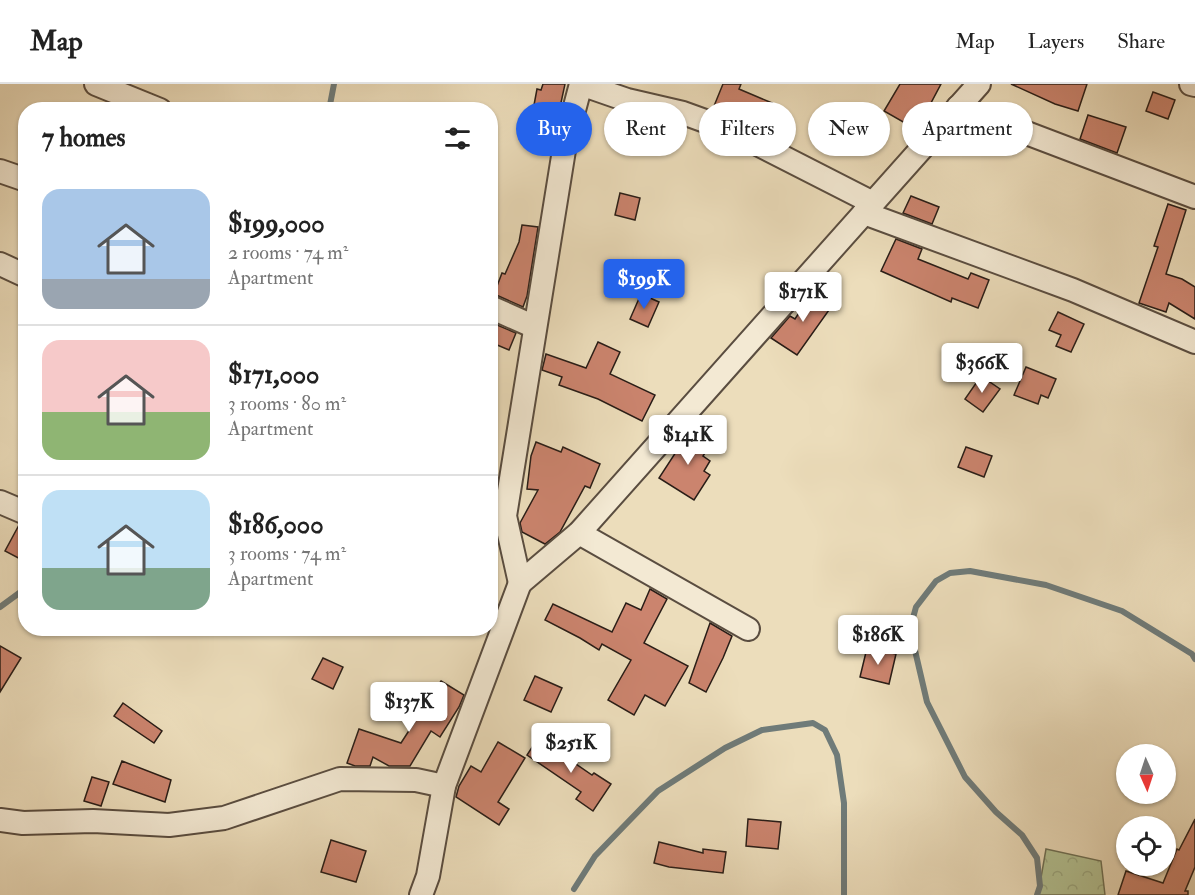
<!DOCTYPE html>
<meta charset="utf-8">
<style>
:root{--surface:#fff;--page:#f2f2f2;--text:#222;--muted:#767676;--line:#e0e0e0;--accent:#2563eb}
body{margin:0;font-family:"IM FELL Double Pica",serif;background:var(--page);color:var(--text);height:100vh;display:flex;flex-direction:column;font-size:22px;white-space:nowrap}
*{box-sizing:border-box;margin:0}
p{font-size:20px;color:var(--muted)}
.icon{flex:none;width:33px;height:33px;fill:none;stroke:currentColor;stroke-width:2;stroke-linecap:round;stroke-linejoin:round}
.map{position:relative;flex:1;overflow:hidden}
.side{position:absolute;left:18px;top:18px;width:480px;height:534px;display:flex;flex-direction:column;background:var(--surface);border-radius:24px;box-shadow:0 2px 4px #0004}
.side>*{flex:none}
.guide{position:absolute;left:516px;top:18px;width:570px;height:54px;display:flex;gap:12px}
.needle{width:39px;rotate:177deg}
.buttons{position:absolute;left:1116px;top:660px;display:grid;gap:12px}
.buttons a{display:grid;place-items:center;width:60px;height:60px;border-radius:50%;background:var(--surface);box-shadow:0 2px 4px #0004;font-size:30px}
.price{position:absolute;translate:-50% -51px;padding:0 14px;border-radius:6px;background:#fff;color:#222;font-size:20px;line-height:39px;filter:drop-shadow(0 2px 3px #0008)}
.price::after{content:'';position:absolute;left:50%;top:36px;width:18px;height:14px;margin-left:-9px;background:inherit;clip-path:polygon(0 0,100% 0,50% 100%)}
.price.selected{background:var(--accent);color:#fff}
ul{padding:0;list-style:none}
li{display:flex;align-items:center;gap:18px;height:150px;padding:0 24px}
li+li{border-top:2px solid var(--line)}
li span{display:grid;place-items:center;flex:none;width:168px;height:120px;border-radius:18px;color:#555}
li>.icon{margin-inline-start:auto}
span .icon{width:72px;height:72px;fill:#fffc;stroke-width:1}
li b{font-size:26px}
h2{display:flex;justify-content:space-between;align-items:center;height:72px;padding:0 24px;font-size:26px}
.pill{padding:0 21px;border-radius:27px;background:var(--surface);box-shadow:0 2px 4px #0004;font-size:21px;line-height:54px}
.pill.selected{background:var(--accent);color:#fff}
header{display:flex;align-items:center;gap:36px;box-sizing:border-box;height:84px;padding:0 30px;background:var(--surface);border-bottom:2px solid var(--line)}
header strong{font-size:28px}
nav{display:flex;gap:33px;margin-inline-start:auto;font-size:21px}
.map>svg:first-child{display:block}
.forest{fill:url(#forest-crowns);stroke:#6e7055;stroke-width:1.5}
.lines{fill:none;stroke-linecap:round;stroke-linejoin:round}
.stream{stroke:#6f7b79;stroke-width:6}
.building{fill:#cb846e;stroke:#291d17;stroke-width:1.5}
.minor-casing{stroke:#5a4d40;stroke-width:26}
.minor{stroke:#f3e9d3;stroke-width:22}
</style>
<header>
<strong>Map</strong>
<nav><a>Map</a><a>Layers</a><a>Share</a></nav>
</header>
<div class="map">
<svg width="1195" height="811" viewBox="0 0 1195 811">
<defs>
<pattern id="forest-crowns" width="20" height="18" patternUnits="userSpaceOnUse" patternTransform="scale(1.5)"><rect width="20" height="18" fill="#b3c293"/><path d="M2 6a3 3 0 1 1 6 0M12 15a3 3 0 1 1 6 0" fill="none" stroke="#9aa67e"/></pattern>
</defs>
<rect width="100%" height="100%" fill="#ecddbb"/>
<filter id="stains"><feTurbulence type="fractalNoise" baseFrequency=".00333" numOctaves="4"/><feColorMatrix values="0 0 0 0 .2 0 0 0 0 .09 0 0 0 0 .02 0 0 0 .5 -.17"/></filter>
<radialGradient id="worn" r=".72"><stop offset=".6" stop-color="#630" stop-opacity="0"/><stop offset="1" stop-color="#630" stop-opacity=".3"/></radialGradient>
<!-- forest -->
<path class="forest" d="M1046 765 1101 777 1105 811H1038Z"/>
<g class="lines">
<!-- stream -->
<g class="stream">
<path d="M329 26 334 0"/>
<path d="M0 523 26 504"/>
<path d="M574 805 595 772 658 707 725 664 762 646 813 639 825 646 837 671 844 719V811"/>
<path d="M1037 811 1040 802 1037 774 1022 751 996 728 965 693 927 618 910 545 916 523 936 497 950 489 970 487 1046 501 1122 527 1192 570 1195 575"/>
</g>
</g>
<!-- building -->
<g class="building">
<path d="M543 0H565L559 28 534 21 537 5 541 6Z"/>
<path d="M723 0H741L739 5 772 19 760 45 739 35 740 33 714 22Z"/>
<path d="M900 0H941L931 19 937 22 919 47 884 27Z"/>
<path d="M1011 0H1087L1078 27 1055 20Z"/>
<path d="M1153 8 1175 16 1168 35 1146 27Z"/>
<path d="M1088 31 1126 43 1117 69 1080 55Z"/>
<path d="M620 109 640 114 635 136 615 131Z"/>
<path d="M911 112 939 123 932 140 903 129Z"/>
<path d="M1168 120 1186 126 1166 190 1182 195 1195 203V235L1169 219 1166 228 1139 219 1158 163 1154 162Z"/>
<path d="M522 141 538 143 527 212 523 223 494 210 502 189 505 190 519 158Z"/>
<path d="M896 155 922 165 918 175 968 195 971 189 989 196 978 224 952 214 951 218 881 187Z"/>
<path d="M814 206 834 219 797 271 771 254 790 232 795 235Z"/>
<path d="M641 210 659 218 648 243 630 235Z"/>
<path d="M1058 228 1084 240 1071 268 1056 262 1061 251 1049 246Z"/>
<path d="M490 238 516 249 509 266 490 258Z"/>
<path d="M598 258 620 268 610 290 655 311 642 337 598 315 559 301 562 293 542 286 546 270 586 284Z"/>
<path d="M1026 283 1056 295 1048 314 1041 311 1038 320 1014 311Z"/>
<path d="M981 292 1000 305 983 328 965 315Z"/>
<path d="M688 347 710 361 703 372 710 377 704 387 710 391 694 416 659 394 678 365 674 362Z"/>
<path d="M536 358 561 368 563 363 600 380 590 404 585 402 560 448 545 460 522 448 520 439 538 406 527 405 531 372Z"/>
<path d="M966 363 992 372 984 393 958 383Z"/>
<path d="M19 441 26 442V478L5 467Z"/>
<path d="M650 505 667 515 644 559 688 582 665 622 645 611 634 631 608 616 631 576 602 560 599 566 580 554 545 536 553 520 612 548 626 519 641 526Z"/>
<path d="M710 539 732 552 723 574 706 608 689 599Z"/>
<path d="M0 562 21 574 0 608Z"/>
<path d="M867 564 896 570 889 600 860 593Z"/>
<path d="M323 574 343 583 333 605 312 595Z"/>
<path d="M535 592 562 604 551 628 524 616Z"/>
<path d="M441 597 464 611 459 623 440 653 431 647 410 682H389L373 673 370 682H355L347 679 359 645 401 659Z"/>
<path d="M123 619 162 647 154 659 114 632Z"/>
<path d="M538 654 592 691 594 689 611 700 593 727 576 715 581 708 527 671Z"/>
<path d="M498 658 525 674 498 718 509 725 499 741 456 713 459 702 471 682 481 688Z"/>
<path d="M122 677 171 696 165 718 113 700Z"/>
<path d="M92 693 109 698 101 722 84 717Z"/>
<path d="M748 735 781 738 778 765 746 762Z"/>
<path d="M1195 735V783L1185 807H1188V811H1118L1126 787 1163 799 1177 765 1179 766Z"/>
<path d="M331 756 366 767 356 798 321 788Z"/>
<path d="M659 758 703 769V765L726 768 723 789 669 783 654 779Z"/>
</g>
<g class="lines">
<defs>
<g id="minor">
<path d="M96 0 160 26"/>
<path d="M581 0 565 60 505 432 520 499 579 449 979 0"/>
<path d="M581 0 627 16 683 29 730 46 873 119"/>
<path d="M1191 0 1195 1"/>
<path d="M958 23 1195 113"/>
<path d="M0 87 26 96"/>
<path d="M864 129 1073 206 1195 258"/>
<path d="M0 180 26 192"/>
<path d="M490 223 535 243"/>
<path d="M0 418 26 429"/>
<path d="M579 449 748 545"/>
<path d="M0 736 23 739 93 737 169 741 224 734 340 695 416 696 444 702"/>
<path d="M421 811 428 792 444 702 520 499"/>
</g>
</defs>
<!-- minor casing -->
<use href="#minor" class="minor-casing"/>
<!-- minor -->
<use href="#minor" class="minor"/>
</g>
<rect width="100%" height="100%" filter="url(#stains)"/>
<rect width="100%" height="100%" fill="url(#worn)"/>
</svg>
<div class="buttons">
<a><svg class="needle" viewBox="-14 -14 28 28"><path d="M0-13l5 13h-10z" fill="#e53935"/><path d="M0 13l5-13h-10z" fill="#767676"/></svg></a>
<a><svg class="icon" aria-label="locate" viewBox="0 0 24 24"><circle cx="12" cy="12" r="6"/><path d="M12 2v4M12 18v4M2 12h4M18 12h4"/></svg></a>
</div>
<b class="price selected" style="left:644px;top:226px">$199K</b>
<b class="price" style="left:803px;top:239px">$171K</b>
<b class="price" style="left:982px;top:310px">$366K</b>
<b class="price" style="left:688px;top:382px">$141K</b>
<b class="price" style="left:878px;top:582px">$186K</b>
<b class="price" style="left:409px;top:649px">$137K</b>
<b class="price" style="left:571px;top:690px">$251K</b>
<div class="guide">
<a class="pill selected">Buy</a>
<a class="pill">Rent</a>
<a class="pill">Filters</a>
<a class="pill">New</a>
<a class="pill">Apartment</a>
</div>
<section class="side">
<h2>7 homes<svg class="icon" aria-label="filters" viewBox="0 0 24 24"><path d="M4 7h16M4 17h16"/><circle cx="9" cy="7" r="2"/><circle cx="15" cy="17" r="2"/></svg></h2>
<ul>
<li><span style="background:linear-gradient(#a9c7e8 75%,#9aa5b1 0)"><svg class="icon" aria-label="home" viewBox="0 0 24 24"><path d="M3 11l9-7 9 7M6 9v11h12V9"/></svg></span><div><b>$199,000</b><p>2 rooms · 74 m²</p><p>Apartment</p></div></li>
<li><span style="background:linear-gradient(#f6c9c9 60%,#8fb573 0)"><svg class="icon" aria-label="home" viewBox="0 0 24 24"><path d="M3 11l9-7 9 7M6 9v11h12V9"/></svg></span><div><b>$171,000</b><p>3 rooms · 80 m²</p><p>Apartment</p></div></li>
<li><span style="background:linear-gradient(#bfe0f5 65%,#7fa58c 0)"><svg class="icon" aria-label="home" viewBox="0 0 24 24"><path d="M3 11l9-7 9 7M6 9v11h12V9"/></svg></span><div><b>$186,000</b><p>3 rooms · 74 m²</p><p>Apartment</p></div></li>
</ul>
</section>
</div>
